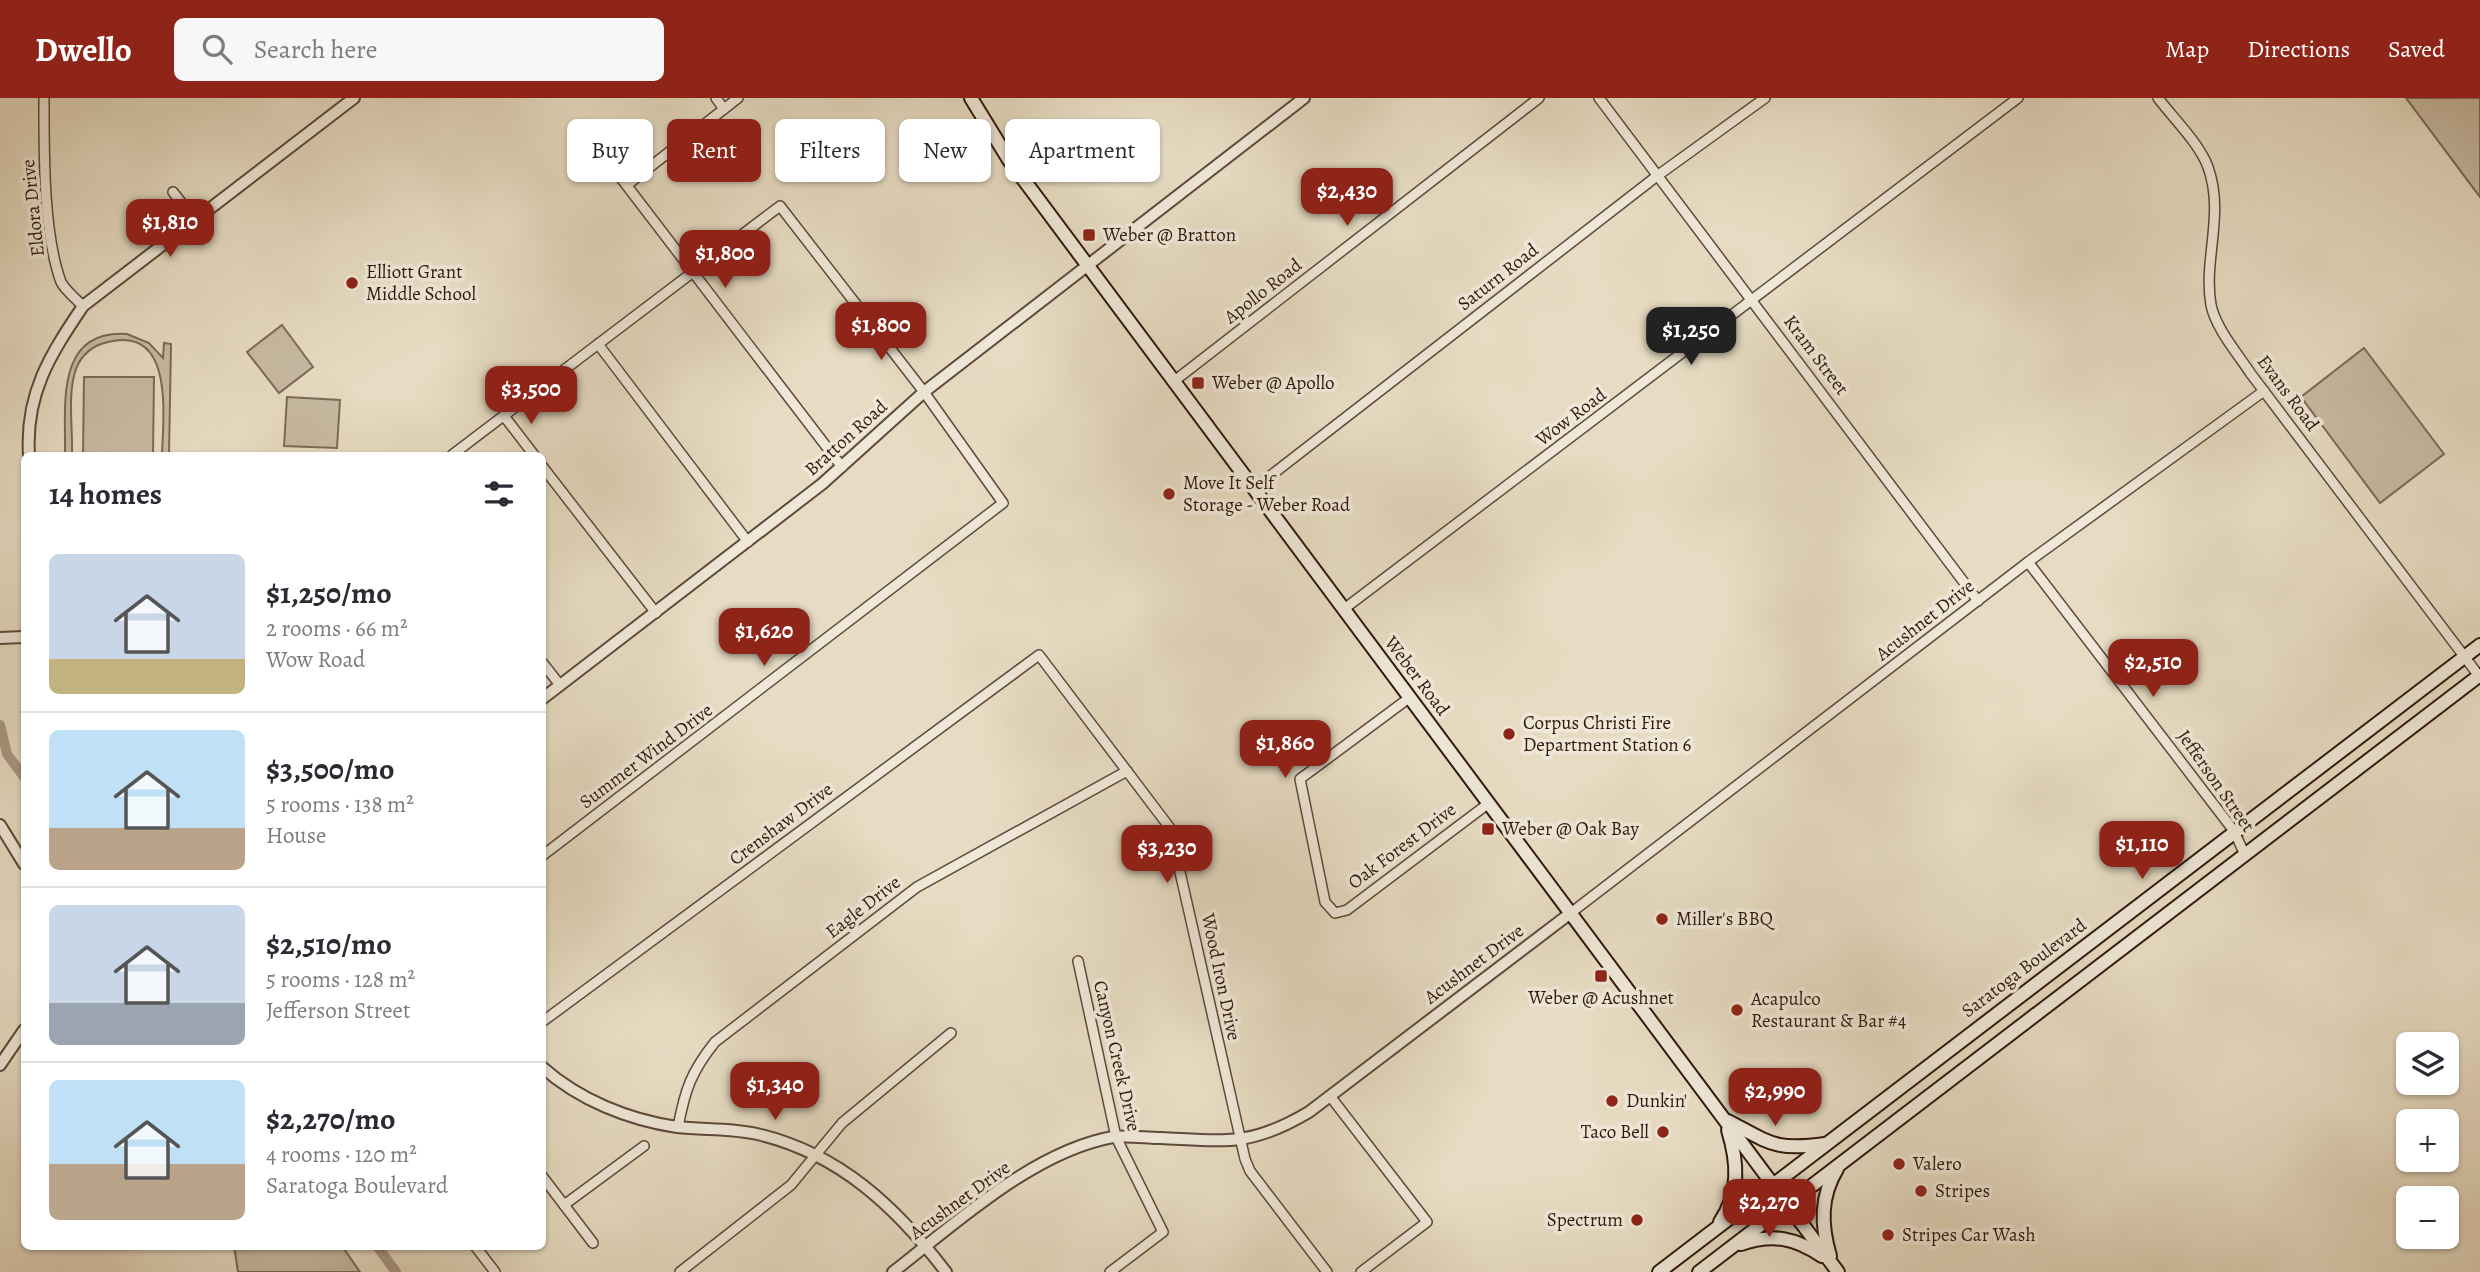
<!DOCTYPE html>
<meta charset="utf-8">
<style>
:root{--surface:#fff;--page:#f7f7f7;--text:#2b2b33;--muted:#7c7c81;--line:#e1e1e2;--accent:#8f2418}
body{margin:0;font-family:Alegreya,serif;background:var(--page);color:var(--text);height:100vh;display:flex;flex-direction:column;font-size:26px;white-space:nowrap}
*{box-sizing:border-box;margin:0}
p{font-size:23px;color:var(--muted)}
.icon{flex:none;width:38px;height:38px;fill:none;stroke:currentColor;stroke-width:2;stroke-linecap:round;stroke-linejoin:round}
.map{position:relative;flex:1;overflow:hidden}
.side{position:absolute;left:21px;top:354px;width:525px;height:798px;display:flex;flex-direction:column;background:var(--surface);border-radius:10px;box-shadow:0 2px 5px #0004}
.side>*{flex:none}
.guide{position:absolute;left:567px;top:21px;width:665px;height:63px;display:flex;gap:14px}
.buttons{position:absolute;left:2396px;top:934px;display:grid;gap:14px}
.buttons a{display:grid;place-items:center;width:63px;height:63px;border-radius:10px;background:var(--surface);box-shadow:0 2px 5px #0004;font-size:35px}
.price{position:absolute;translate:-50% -60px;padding:0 16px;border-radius:14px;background:var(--accent);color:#fff;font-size:23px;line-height:46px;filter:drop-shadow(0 2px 4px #0008)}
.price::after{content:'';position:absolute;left:50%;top:42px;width:21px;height:16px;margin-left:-10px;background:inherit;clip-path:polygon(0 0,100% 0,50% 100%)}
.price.active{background:#222;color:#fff}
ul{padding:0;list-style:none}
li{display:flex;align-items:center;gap:21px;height:175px;padding:0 28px}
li+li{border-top:2px solid var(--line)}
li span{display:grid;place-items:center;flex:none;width:196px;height:140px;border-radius:10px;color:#555}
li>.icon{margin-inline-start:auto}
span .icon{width:84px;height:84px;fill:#fffc;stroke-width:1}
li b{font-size:30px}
h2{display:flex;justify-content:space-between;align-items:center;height:84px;padding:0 28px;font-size:30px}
.chip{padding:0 24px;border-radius:10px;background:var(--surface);box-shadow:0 2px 5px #0004;font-size:24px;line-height:63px}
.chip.active{background:var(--accent);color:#fff}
header{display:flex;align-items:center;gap:42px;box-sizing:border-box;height:98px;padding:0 35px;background:var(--accent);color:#fff}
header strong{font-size:33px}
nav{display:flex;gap:38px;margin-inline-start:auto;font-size:24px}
.search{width:490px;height:63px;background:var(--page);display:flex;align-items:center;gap:18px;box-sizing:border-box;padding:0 24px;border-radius:10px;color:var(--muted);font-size:26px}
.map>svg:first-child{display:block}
.green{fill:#c8bba4;stroke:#7c6a58;stroke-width:2}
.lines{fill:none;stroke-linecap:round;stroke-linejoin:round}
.canal{stroke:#a99985;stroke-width:10}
.minor-casing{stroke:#5e493a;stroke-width:12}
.tertiary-casing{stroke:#5e493a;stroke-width:14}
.secondary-casing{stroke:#30180c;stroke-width:16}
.minor{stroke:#efe8d8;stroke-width:9}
.tertiary{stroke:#efe8d8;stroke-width:10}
.secondary{stroke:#efe8d8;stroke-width:12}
.poi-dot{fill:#8f2418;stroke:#efe8d8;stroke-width:2.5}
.labels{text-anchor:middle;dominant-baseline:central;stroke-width:7;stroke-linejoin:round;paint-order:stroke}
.street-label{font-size:19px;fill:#30180c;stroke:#efe8d8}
.poi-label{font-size:19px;fill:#30180c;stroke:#efe8d8;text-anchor:start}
</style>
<header>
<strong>Dwello</strong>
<div class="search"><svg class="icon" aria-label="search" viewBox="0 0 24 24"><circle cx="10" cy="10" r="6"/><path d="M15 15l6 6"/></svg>Search here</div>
<nav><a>Map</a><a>Directions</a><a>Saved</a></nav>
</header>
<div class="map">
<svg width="2480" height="1174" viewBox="0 0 2480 1174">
<rect width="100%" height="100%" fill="#e7dcc3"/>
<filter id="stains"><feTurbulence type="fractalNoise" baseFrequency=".00286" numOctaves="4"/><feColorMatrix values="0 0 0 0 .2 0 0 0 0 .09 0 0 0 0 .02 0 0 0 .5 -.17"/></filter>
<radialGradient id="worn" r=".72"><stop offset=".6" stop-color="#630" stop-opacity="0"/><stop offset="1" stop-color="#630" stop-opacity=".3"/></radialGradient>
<!-- green -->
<g class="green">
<path d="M2406 0H2480V99Z"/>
<path d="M282 227 313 269 279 295 247 254Z"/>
<path d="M127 236 149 245 163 260 164 245 171 246 169 357H162C163 319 175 227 108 244 93 247 81 257 76 271 67 296 73 331 72 357H65C66 309 54 231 127 236Z"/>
<path d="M2364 250 2444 356 2380 405 2301 299Z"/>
<path d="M84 279H154L153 357H83Z"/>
<path d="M287 299 340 302 337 350 284 348Z"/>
<path d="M234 1148H342L360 1174H238Z"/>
</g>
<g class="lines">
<!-- canal -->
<g class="canal">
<path d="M0 627 7 656 24 679"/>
<path d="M377 1148 396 1174"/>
</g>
<defs>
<g id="minor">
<path d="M44 0C44 53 43 135 61 184 65 192 76 201 83 208"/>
<path d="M716 0 724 11"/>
<path d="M1599 0 1978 503"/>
<path d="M2158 0C2174 21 2199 45 2208 69 2225 117 2203 161 2211 207 2216 231 2238 256 2251 276L2479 578"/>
<path d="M585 33 842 369"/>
<path d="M627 87 738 0"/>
<path d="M173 94 195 122"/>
<path d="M598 246 748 444"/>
<path d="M1173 284 1539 0"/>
<path d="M504 318 534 357"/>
<path d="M452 357 780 108 924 294 1003 405 542 758"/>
<path d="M542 368 656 515"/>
<path d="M1256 389 1657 78 1765 0"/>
<path d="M2028 464 2234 733 2245 757"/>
<path d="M1344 511 2018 0"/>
<path d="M542 564 560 587"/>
<path d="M1409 600 1300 681 1325 804 1335 815 1347 812 1489 705"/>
<path d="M1572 814 2028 464 2264 293"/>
<path d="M1078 863 1116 1039 1163 1134 1110 1174"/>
<path d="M542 924 1039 557 1170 730 1245 1061 1250 1073 1327 1174"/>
<path d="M1330 998 1427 1124 1361 1174"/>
<path d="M678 1029C685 992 691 974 715 944L917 789 1127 673"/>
<path d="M542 1078 593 1145"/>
<path d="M564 1107 644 1048"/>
<path d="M475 1148 495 1174"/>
<path d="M680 1174 791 1087 842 1025 951 935"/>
</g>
<g id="tertiary">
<path d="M29 357C25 296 50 257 83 208L354 0"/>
<path d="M0 540 24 539"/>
<path d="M542 601 822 386 924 294 1304 0"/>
<path d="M0 727 24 766"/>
<path d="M0 967 24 932"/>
<path d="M542 969C579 1002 629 1022 677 1029 703 1032 731 1030 757 1036 839 1055 896 1109 946 1174"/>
<path d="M893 1174C956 1125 1034 1053 1113 1039 1128 1037 1146 1040 1161 1040 1226 1043 1250 1049 1309 1014L1572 814"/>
</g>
<g id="secondary">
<path d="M971 0 1009 62 1838 1174"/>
<path d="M1728 1023C1770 1045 1775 1053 1825 1046"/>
<path d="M1720 1124C1740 1094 1738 1065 1728 1032"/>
<path d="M1741 1146C1773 1135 1795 1140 1822 1158"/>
<path d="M1830 1158C1821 1127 1820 1099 1837 1071"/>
<path d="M1659 1174 2480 547"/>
<path d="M1699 1174 2480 577"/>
</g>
</defs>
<!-- minor casing -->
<use href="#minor" class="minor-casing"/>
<!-- tertiary casing -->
<use href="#tertiary" class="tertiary-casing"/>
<!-- secondary casing -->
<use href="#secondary" class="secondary-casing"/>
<!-- minor -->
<use href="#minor" class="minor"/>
<!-- tertiary -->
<use href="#tertiary" class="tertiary"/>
<!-- secondary -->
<use href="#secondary" class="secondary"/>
</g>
<!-- markers -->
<g class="poi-dot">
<rect x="1082" y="130" width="14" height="14" rx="3.5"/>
<circle cx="352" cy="185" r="7"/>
<rect x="1191" y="278" width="14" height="14" rx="3.5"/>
<circle cx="1169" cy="396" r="7"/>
<circle cx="1509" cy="636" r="7"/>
<rect x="1481" y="724" width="14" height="14" rx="3.5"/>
<circle cx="1662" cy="821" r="7"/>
<rect x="1594" y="871" width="14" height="14" rx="3.5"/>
<circle cx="1737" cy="912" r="7"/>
<circle cx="1612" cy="1003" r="7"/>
<circle cx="1663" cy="1034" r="7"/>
<circle cx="1899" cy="1066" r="7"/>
<circle cx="1921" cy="1093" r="7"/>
<circle cx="1637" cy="1122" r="7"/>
<circle cx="1888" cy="1137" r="7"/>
</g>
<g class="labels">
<!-- street labels -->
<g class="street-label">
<text transform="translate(33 110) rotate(-96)">Eldora Drive</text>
<text transform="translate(1498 179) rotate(-38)">Saturn Road</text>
<text transform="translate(1263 193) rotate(-38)">Apollo Road</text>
<text transform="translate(1816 257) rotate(53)">Kram Street</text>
<text transform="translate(2288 295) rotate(53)">Evans Road</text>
<text transform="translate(1571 319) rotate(-37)">Wow Road</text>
<text transform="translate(846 340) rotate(-42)">Bratton Road</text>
<text transform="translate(1925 522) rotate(-38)">Acushnet Drive</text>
<text transform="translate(1417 578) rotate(53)">Weber Road</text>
<text transform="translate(646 658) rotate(-37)">Summer Wind Drive</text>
<text transform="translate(2216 683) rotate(55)">Jefferson Street</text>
<text transform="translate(781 726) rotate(-37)">Crenshaw Drive</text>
<text transform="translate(1402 748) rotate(-37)">Oak Forest Drive</text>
<text transform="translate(863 809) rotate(-38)">Eagle Drive</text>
<text transform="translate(1474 866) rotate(-37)">Acushnet Drive</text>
<text transform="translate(2024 870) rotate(-37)">Saratoga Boulevard</text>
<text transform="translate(1221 879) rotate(78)">Wood Iron Drive</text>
<text transform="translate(1117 958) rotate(77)">Canyon Creek Drive</text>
<text transform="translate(960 1102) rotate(-36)">Acushnet Drive</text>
</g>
<!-- poi labels -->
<g class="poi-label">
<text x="1103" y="137">Weber @ Bratton</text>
<text x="366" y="174">Elliott Grant<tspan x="366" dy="22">Middle School</tspan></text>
<text x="1212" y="285">Weber @ Apollo</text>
<text x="1183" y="385">Move It Self<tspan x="1183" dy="22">Storage - Weber Road</tspan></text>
<text x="1523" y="625">Corpus Christi Fire<tspan x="1523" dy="22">Department Station 6</tspan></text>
<text x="1502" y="731">Weber @ Oak Bay</text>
<text x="1676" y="821">Miller's BBQ</text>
<text x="1601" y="900" text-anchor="middle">Weber @ Acushnet</text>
<text x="1751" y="901">Acapulco<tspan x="1751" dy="22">Restaurant &amp; Bar #4</tspan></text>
<text x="1626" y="1003">Dunkin'</text>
<text x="1649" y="1034" text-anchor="end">Taco Bell</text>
<text x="1913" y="1066">Valero</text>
<text x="1935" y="1093">Stripes</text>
<text x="1623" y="1122" text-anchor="end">Spectrum</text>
<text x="1902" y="1137">Stripes Car Wash</text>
</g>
</g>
<rect width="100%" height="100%" filter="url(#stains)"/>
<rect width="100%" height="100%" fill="url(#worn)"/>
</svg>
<div class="buttons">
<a><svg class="icon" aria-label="layers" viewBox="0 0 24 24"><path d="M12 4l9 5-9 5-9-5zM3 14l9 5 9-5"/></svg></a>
<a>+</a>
<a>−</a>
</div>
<b class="price" style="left:1347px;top:130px">$2,430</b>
<b class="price" style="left:170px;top:161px">$1,810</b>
<b class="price" style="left:725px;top:192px">$1,800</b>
<b class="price" style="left:881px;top:264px">$1,800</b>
<b class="price active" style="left:1691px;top:269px">$1,250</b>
<b class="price" style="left:531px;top:328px">$3,500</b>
<b class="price" style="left:764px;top:570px">$1,620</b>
<b class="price" style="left:2153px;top:601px">$2,510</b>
<b class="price" style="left:1285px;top:682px">$1,860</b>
<b class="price" style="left:2142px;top:783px">$1,110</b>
<b class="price" style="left:1167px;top:787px">$3,230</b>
<b class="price" style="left:775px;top:1024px">$1,340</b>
<b class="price" style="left:1775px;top:1030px">$2,990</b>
<b class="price" style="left:1769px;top:1141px">$2,270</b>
<div class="guide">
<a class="chip">Buy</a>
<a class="chip active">Rent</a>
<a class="chip">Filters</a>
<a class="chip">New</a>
<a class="chip">Apartment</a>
</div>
<section class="side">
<h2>14 homes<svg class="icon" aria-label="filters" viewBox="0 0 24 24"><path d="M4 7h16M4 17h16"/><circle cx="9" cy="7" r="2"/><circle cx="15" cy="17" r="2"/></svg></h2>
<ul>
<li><span style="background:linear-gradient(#c9d6e8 75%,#c2b280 0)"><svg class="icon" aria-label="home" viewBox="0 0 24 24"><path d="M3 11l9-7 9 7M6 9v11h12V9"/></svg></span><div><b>$1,250/mo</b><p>2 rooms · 66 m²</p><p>Wow Road</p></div></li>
<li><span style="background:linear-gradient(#bfe0f5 70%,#b9a48a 0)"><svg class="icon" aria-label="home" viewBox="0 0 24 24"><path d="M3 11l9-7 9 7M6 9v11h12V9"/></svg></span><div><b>$3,500/mo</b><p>5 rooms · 138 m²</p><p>House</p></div></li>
<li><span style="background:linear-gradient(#c9d6e8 70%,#9aa5b1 0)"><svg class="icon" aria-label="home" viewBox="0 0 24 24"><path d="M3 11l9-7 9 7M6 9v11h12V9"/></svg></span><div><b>$2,510/mo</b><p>5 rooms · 128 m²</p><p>Jefferson Street</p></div></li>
<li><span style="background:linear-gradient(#bfe0f5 60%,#b9a48a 0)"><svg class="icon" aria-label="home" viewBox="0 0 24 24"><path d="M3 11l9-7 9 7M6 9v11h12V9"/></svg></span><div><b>$2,270/mo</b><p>4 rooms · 120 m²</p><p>Saratoga Boulevard</p></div></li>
</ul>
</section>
</div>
